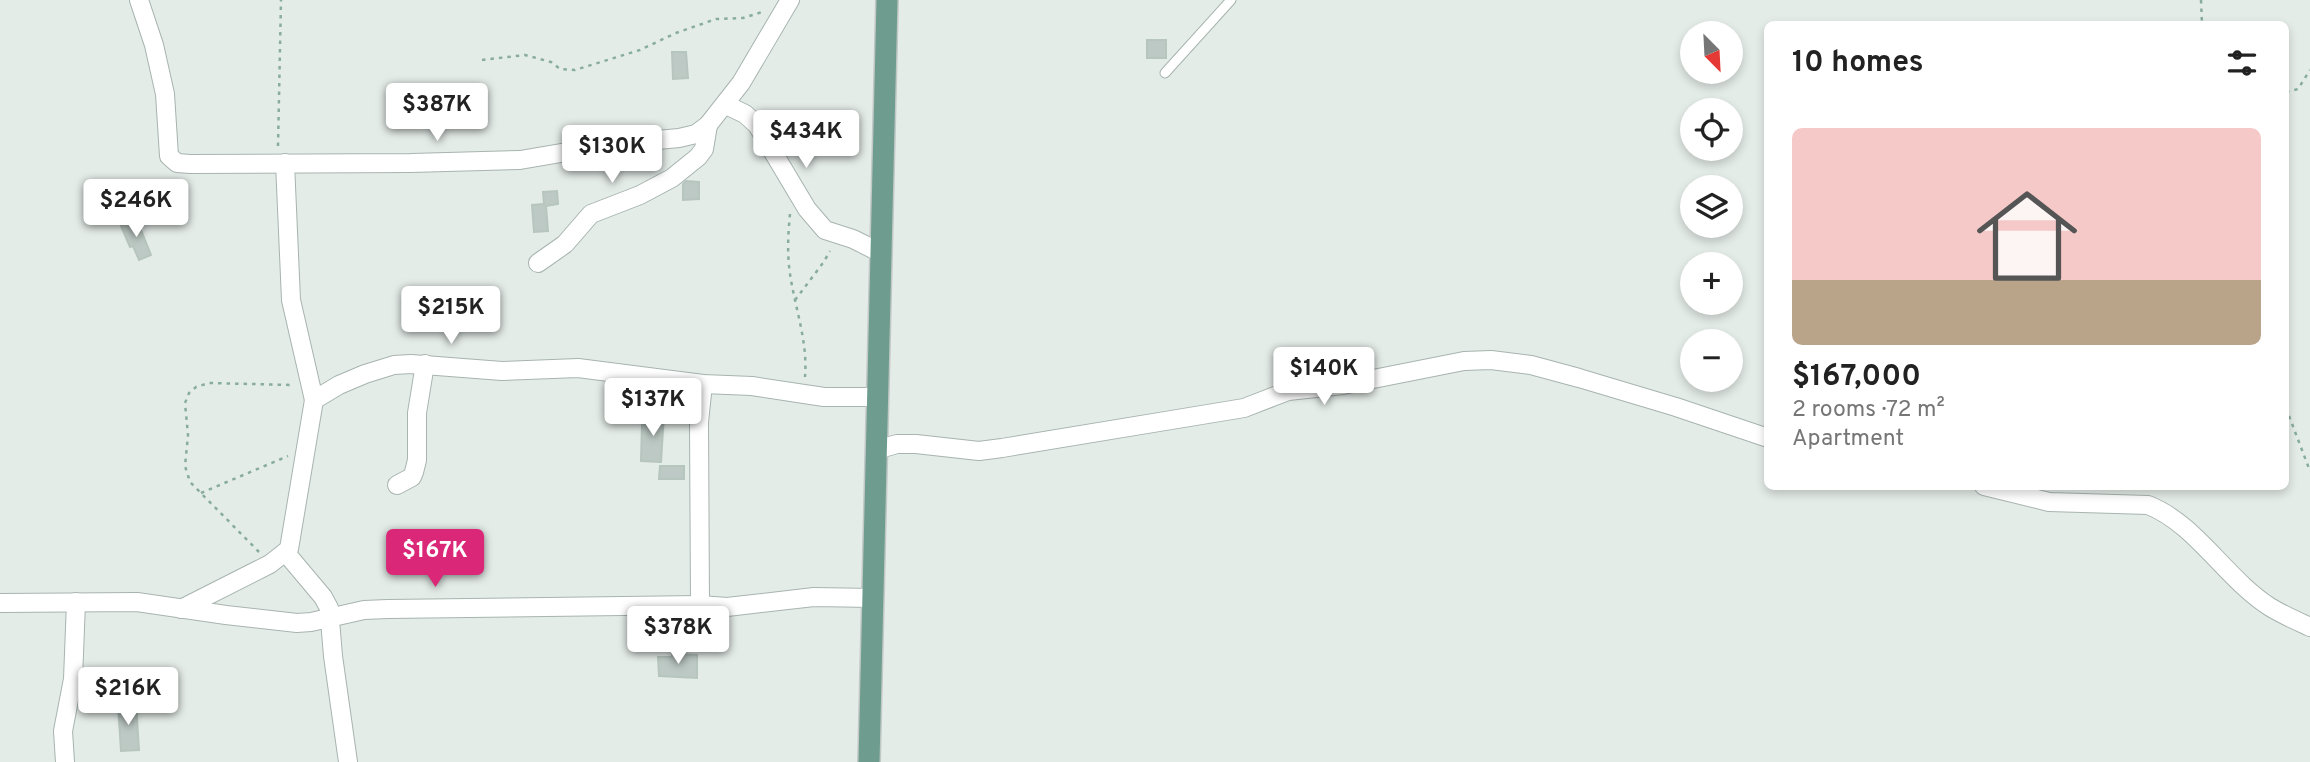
<!DOCTYPE html>
<meta charset="utf-8">
<style>
:root{--surface:#fff;--page:#f6f6f6;--text:#222;--muted:#767676;--accent:#db2777}
body{margin:0;font-family:Overpass,sans-serif;background:var(--page);color:var(--text);height:100vh;display:flex;flex-direction:column;font-size:26px;white-space:nowrap}
*{box-sizing:border-box;margin:0}
p{font-size:23px;color:var(--muted)}
.icon{flex:none;width:38px;height:38px;fill:none;stroke:currentColor;stroke-width:2;stroke-linecap:round;stroke-linejoin:round}
.map{position:relative;flex:1;overflow:hidden}
.side{position:absolute;left:1764px;top:21px;width:525px;height:469px;display:flex;flex-direction:column;background:var(--surface);border-radius:10px;box-shadow:0 4px 10px #0003}
.side>*{flex:none}
.needle{width:46px;rotate:156deg}
.tools{position:absolute;left:1680px;top:21px;display:grid;gap:14px}
.tools a{display:grid;place-items:center;width:63px;height:63px;border-radius:50%;background:var(--surface);box-shadow:0 4px 10px #0003;font-size:35px}
.price{position:absolute;translate:-50% -60px;padding:0 16px;border-radius:7px;background:#fff;color:#222;font-size:23px;line-height:46px;filter:drop-shadow(0 2px 4px #0008)}
.price::after{content:'';position:absolute;left:50%;top:42px;width:21px;height:16px;margin-left:-10px;background:inherit;clip-path:polygon(0 0,100% 0,50% 100%)}
.price.current{background:var(--accent);color:#fff}
ul{padding:0;list-style:none}
li{display:grid;align-content:center;gap:14px;height:371px;padding:0 28px}
li span{display:grid;place-items:center;height:217px;border-radius:10px;color:#555}
li>.icon{margin-inline-start:auto}
span .icon{width:126px;height:126px;fill:#fffc;stroke-width:1}
li b{font-size:30px}
h2{display:flex;justify-content:space-between;align-items:center;height:84px;padding:0 28px;font-size:30px}
.map>svg:first-child{display:block}
.building{fill:#bdc9c4;stroke:#b7c5bf;stroke-width:2}
.lines{fill:none;stroke-linecap:round;stroke-linejoin:round}
.service-casing{stroke:#a7b4af;stroke-width:11}
.minor-casing{stroke:#a7b4af;stroke-width:20}
.primary-casing{stroke:#c2c8c6;stroke-width:24}
.path{stroke:#88aca0;stroke-width:2.5;stroke-dasharray:3.5 5;stroke-linecap:butt}
.service{stroke:#fff;stroke-width:9}
.minor{stroke:#fff;stroke-width:18}
.primary{stroke:#6e9d90;stroke-width:21}
</style>
<div class="map">
<svg width="2310" height="762" viewBox="0 0 2310 762">
<rect width="100%" height="100%" fill="#e4ece8"/>
<!-- building -->
<g class="building">
<rect x="1147" y="40" width="19" height="18"/>
<path d="M672 52H686L688 78 673 79Z"/>
<path d="M686 181 699 182V199L683 200V184Z"/>
<path d="M557 191 558 204 546 206 548 231 534 232 532 205 544 204 543 192Z"/>
<path d="M137 220 151 255 139 260 133 246 130 247 121 226Z"/>
<path d="M648 412 664 413 661 462 641 461 642 424H646Z"/>
<path d="M660 466H684V479H659Z"/>
<path d="M672 654 697 655V678L659 676 658 657H672Z"/>
<path d="M136 703 139 750 121 751 118 704Z"/>
</g>
<g class="lines">
<defs>
<path id="service" d="M1165 73 1231 0"/>
<g id="minor">
<path d="M139 0 154 45 165 94 169 156 177 163 190 164 411 163 520 160 614 144 679 138 696 134 708 125 741 83 790 0"/>
<path d="M726 105 745 114 757 125 807 209 825 230 853 239 881 253"/>
<path d="M285 163 291 300 314 400"/>
<path d="M538 263 565 244 591 214 640 195 672 178 698 157 704 149 708 125"/>
<path d="M876 450 897 444H916L979 451 1002 448 1244 408 1288 391 1343 385 1464 361 1491 360 1531 365 1579 378 1676 407 1768 438"/>
<path d="M397 485 412 477 414 472 417 460V413L425 364"/>
<path d="M1984 486 2049 502 2148 505C2195 523 2227 580 2270 607 2283 615 2297 621 2310 627"/>
<path d="M286 553 323 597 329 608 333 656 348 762"/>
<path d="M0 603 137 602 226 615 297 623 311 622 364 610 388 609 700 605 727 607 814 597 873 598"/>
<path d="M700 605 699 422 703 384"/>
<path d="M181 609 270 564 289 549 314 400 339 385 365 374 394 365 411 364 502 371 578 368 703 384 752 386 824 397H878"/>
<path d="M65 762 63 731 73 679 76 602"/>
</g>
<path id="primary" d="M869 762 887 0"/>
</defs>
<!-- service casing -->
<use href="#service" class="service-casing"/>
<!-- minor casing -->
<use href="#minor" class="minor-casing"/>
<!-- primary casing -->
<use href="#primary" class="primary-casing"/>
<!-- path -->
<g class="path">
<path d="M2201 0 2202 24"/>
<path d="M482 60 525 55 551 62 560 69 575 70 640 50 676 33 716 19 743 18 762 12"/>
<path d="M2286 92 2298 89 2310 70"/>
<path d="M278 146 281 0"/>
<path d="M790 214C788 234 787 254 790 274 795 308 808 342 805 377"/>
<path d="M795 300 823 263 830 251"/>
<path d="M2286 408 2310 471"/>
<path d="M201 493 288 456"/>
<path d="M259 552 190 482 185 466 188 435 185 403 189 393 196 387 209 383 292 385"/>
</g>
<!-- service -->
<use href="#service" class="service"/>
<!-- minor -->
<use href="#minor" class="minor"/>
<!-- primary -->
<use href="#primary" class="primary"/>
</g>
</svg>
<div class="tools">
<a><svg class="needle" viewBox="-14 -14 28 28"><path d="M0-13l5 13h-10z" fill="#e53935"/><path d="M0 13l5-13h-10z" fill="#767676"/></svg></a>
<a><svg class="icon" aria-label="locate" viewBox="0 0 24 24"><circle cx="12" cy="12" r="6"/><path d="M12 2v4M12 18v4M2 12h4M18 12h4"/></svg></a>
<a><svg class="icon" aria-label="layers" viewBox="0 0 24 24"><path d="M12 4l9 5-9 5-9-5zM3 14l9 5 9-5"/></svg></a>
<a>+</a>
<a>−</a>
</div>
<b class="price" style="left:437px;top:143px">$387K</b>
<b class="price" style="left:806px;top:170px">$434K</b>
<b class="price" style="left:612px;top:185px">$130K</b>
<b class="price" style="left:136px;top:239px">$246K</b>
<b class="price" style="left:451px;top:346px">$215K</b>
<b class="price" style="left:1324px;top:407px">$140K</b>
<b class="price" style="left:653px;top:438px">$137K</b>
<b class="price current" style="left:435px;top:589px">$167K</b>
<b class="price" style="left:678px;top:666px">$378K</b>
<b class="price" style="left:128px;top:727px">$216K</b>
<section class="side">
<h2>10 homes<svg class="icon" aria-label="filters" viewBox="0 0 24 24"><path d="M4 7h16M4 17h16"/><circle cx="9" cy="7" r="2"/><circle cx="15" cy="17" r="2"/></svg></h2>
<ul>
<li><span style="background:linear-gradient(#f6c9c9 70%,#b9a48a 0)"><svg class="icon" aria-label="home" viewBox="0 0 24 24"><path d="M3 11l9-7 9 7M6 9v11h12V9"/></svg></span><div><b>$167,000</b><p>2 rooms · 72 m²</p><p>Apartment</p></div></li>
</ul>
</section>
</div>
